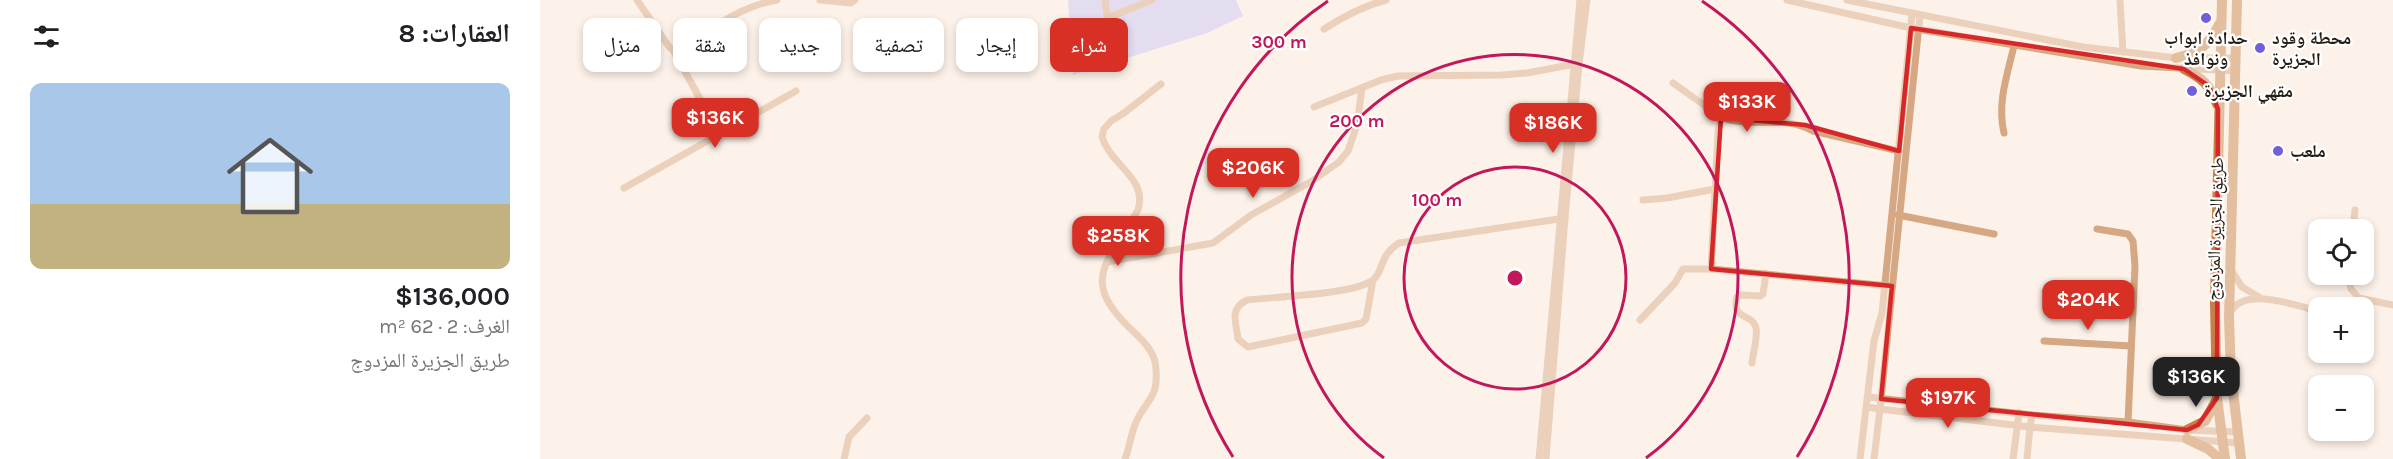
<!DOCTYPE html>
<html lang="ar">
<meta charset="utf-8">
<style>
:root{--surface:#fff;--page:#f2f2f2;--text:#202124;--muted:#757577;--line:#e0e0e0;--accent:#d93025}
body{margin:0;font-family:Karla,"Noto Naskh Arabic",sans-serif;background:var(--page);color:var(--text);direction:rtl;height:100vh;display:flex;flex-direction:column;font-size:22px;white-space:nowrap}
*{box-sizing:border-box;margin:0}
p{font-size:20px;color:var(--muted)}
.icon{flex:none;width:33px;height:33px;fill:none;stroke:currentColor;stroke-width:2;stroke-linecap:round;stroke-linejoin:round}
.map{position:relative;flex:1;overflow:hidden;direction:ltr}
.panel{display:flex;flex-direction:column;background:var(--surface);width:540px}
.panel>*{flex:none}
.banner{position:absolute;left:18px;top:18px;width:570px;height:54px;direction:rtl;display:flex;gap:12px}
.fabs{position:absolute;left:1768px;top:219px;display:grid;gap:12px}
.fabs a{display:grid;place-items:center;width:66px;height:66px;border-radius:12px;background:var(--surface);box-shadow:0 3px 9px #0003;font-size:30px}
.price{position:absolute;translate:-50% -51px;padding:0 14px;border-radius:12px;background:var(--accent);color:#fff;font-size:20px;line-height:39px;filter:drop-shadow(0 2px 3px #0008)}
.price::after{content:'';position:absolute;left:50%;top:36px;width:18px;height:14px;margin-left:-9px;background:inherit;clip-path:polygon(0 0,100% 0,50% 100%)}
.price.active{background:#222;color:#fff}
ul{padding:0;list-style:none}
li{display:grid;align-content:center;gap:12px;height:318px;padding:0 30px}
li+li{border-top:2px solid var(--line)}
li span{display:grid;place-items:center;height:186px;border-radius:12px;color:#555}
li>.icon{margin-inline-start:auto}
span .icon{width:108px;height:108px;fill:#fffc;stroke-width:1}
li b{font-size:26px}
h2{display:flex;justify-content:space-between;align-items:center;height:72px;padding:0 30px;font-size:26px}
.chip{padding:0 21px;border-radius:12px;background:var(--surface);box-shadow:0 3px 9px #0003;font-size:21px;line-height:54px}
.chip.active{background:var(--accent);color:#fff}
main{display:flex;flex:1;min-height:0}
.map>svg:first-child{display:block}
.green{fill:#c6c4f7}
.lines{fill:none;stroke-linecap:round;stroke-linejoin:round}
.street{stroke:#d6a783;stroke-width:7}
.secondary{stroke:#c48048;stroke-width:10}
.marked{fill:none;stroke:#d62828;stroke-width:4.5;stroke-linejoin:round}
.ring{fill:none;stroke:#c2185b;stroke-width:3}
.poi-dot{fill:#735ed9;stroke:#fff;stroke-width:2}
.labels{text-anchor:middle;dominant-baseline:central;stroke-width:4.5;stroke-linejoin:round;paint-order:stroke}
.poi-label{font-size:18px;font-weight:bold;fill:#251c14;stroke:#fff;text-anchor:start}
.street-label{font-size:18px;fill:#251c14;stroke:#fff}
.centre{fill:#c2185b;stroke:#fff;stroke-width:3}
.ring-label{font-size:18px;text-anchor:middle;font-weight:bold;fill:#c2185b;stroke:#fff;stroke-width:4.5;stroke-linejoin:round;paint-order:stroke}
</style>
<main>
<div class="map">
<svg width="1853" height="459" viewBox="0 0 1853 459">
<rect width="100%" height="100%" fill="#fdf2e9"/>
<!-- green -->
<path class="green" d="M528 0H696L703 16 667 33 533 75Z"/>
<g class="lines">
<!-- street -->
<g class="street">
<path d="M97 0 130 48 139 53C150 50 157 40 165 34 188 17 209 5 237 0"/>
<path d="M280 0 311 3 315 0"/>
<path d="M565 0 567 15 572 16 612 0"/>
<path d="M1247 0 1371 28 1601 66 1695 71"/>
<path d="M1307 0 1543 47 1636 58H1695"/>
<path d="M1580 0 1583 52"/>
<path d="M784 29C804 16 823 6 846 0"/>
<path d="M134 52 179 133"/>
<path d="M1133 83 1181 117"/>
<path d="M774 107 841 80 858 76 962 75 987 73 1035 64"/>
<path d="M1464 133C1457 104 1467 75 1474 46"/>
<path d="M84 188 256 91"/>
<path d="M1103 200 1127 198 1175 189"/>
<path d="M1358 215 1454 234"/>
<path d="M1557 229 1588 234 1593 241 1595 266 1588 422"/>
<path d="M1813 230 1815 210"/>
<path d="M567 262 673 243 711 215 772 181 799 162 808 151 817 125 822 88"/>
<path d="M1171 269 1178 132 1181 117C1211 129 1243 114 1273 131L1359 151"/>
<path d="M1693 273 1702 287 1719 297"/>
<path d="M1808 274 1811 289 1819 298 1853 305"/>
<path d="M833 280 826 319 822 323 708 347 698 339C696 321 689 309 707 300 732 297 817 294 833 280 845 269 838 257 859 243L1025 218"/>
<path d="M1690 313C1704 285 1755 306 1779 311"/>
<path d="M1100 320 1135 283 1143 269H1171L1349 286"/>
<path d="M1504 341 1591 346"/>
<path d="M1212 363C1213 353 1218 337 1216 328 1212 312 1191 321 1197 297L1200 295 1220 296 1223 294 1226 274"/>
<path d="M1328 397 1492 415 1588 422 1647 430 1697 432"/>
<path d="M1327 407 1340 409 1380 15"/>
<path d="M304 459 309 437 327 418"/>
<path d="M585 459C590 446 591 432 597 420 608 398 618 398 616 370 616 355 607 345 597 335 538 281 565 267 598 210 608 178 571 166 562 137L564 129 571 121 584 113 621 84"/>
<path d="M999 459 1040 0"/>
<path d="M1006 459 1025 218 1039 64 1047 0"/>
<path d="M1320 459 1334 341 1342 313 1372 14"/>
<path d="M1334 459 1340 409 1490 427 1492 415"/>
<path d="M1473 459 1479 413"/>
<path d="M1487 459 1490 427 1698 443"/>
</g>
<!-- secondary -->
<g class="secondary">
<path d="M1682 0 1675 303 1677 398 1685 459"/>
<path d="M1697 0 1689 319 1691 374 1701 459"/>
<path d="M1636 58C1661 52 1668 46 1680 23"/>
<path d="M1644 69C1662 78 1670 85 1677 104"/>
<path d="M1647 430 1665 421 1677 399"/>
<path d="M1647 439 1668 449 1680 459"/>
</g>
</g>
<!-- marked area -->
<path d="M0 0H1853V459H0ZM1371 28 1644 69 1669 86 1678 109 1677 398 1658 425 1647 430 1341 399 1352 286 1171 269 1181 117 1265 125 1359 151Z" fill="#fdf2e9" fill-opacity=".55" fill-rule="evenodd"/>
<path class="marked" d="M1371 28 1644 69 1669 86 1678 109 1677 398 1658 425 1647 430 1341 399 1352 286 1171 269 1181 117 1265 125 1359 151Z"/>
<!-- distance rings -->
<g class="ring">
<circle cx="975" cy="278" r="111"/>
<path d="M844 458A223 223 0 1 1 1106 458"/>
<path d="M693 457A334 334 0 0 1 788 1M1162 1A334 334 0 0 1 1257 457"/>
</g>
<!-- markers -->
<g class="poi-dot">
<circle cx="1666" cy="18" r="6"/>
<circle cx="1720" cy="48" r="6"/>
<circle cx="1652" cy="91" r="6"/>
<circle cx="1738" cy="151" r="6"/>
</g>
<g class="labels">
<!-- poi labels -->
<g class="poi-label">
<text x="1666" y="38" text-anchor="middle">حدادة ابواب<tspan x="1666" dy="21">ونوافذ</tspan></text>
<text x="1732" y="38">محطة وقود<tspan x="1732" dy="21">الجزيرة</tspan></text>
<text x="1664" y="91">مقهي الجزيرة</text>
<text x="1750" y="151">ملعب</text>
</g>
<!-- street labels -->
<g class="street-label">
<text transform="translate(1675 229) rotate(-88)">طريق الجزيرة المزدوج</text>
</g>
</g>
<circle cx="975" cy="278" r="9" class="centre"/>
<g class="ring-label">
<text x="739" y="48">300 m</text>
<text x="817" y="127">200 m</text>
<text x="897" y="206">100 m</text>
</g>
</svg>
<div class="fabs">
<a><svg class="icon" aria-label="locate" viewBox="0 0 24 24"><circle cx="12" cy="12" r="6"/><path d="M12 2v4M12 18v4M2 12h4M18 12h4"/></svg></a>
<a>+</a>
<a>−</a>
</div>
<b class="price" style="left:1207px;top:133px">$133K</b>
<b class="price" style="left:175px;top:149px">$136K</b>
<b class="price" style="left:1013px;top:154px">$186K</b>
<b class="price" style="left:713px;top:199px">$206K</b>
<b class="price" style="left:578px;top:267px">$258K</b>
<b class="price" style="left:1548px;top:331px">$204K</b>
<b class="price active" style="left:1656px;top:408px">$136K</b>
<b class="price" style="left:1408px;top:429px">$197K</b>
<div class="banner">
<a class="chip active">شراء</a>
<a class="chip">إيجار</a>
<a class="chip">تصفية</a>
<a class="chip">جديد</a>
<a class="chip">شقة</a>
<a class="chip">منزل</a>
</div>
</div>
<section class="panel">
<h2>العقارات: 8<svg class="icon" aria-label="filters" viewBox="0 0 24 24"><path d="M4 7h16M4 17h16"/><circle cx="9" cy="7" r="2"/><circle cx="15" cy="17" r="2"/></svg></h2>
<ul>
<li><span style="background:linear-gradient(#a9c7e8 65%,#c2b280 0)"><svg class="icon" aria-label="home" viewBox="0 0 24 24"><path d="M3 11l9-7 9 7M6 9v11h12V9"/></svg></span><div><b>$136,000</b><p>الغرف: 2 · 62 m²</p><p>طريق الجزيرة المزدوج</p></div></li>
</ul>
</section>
</main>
